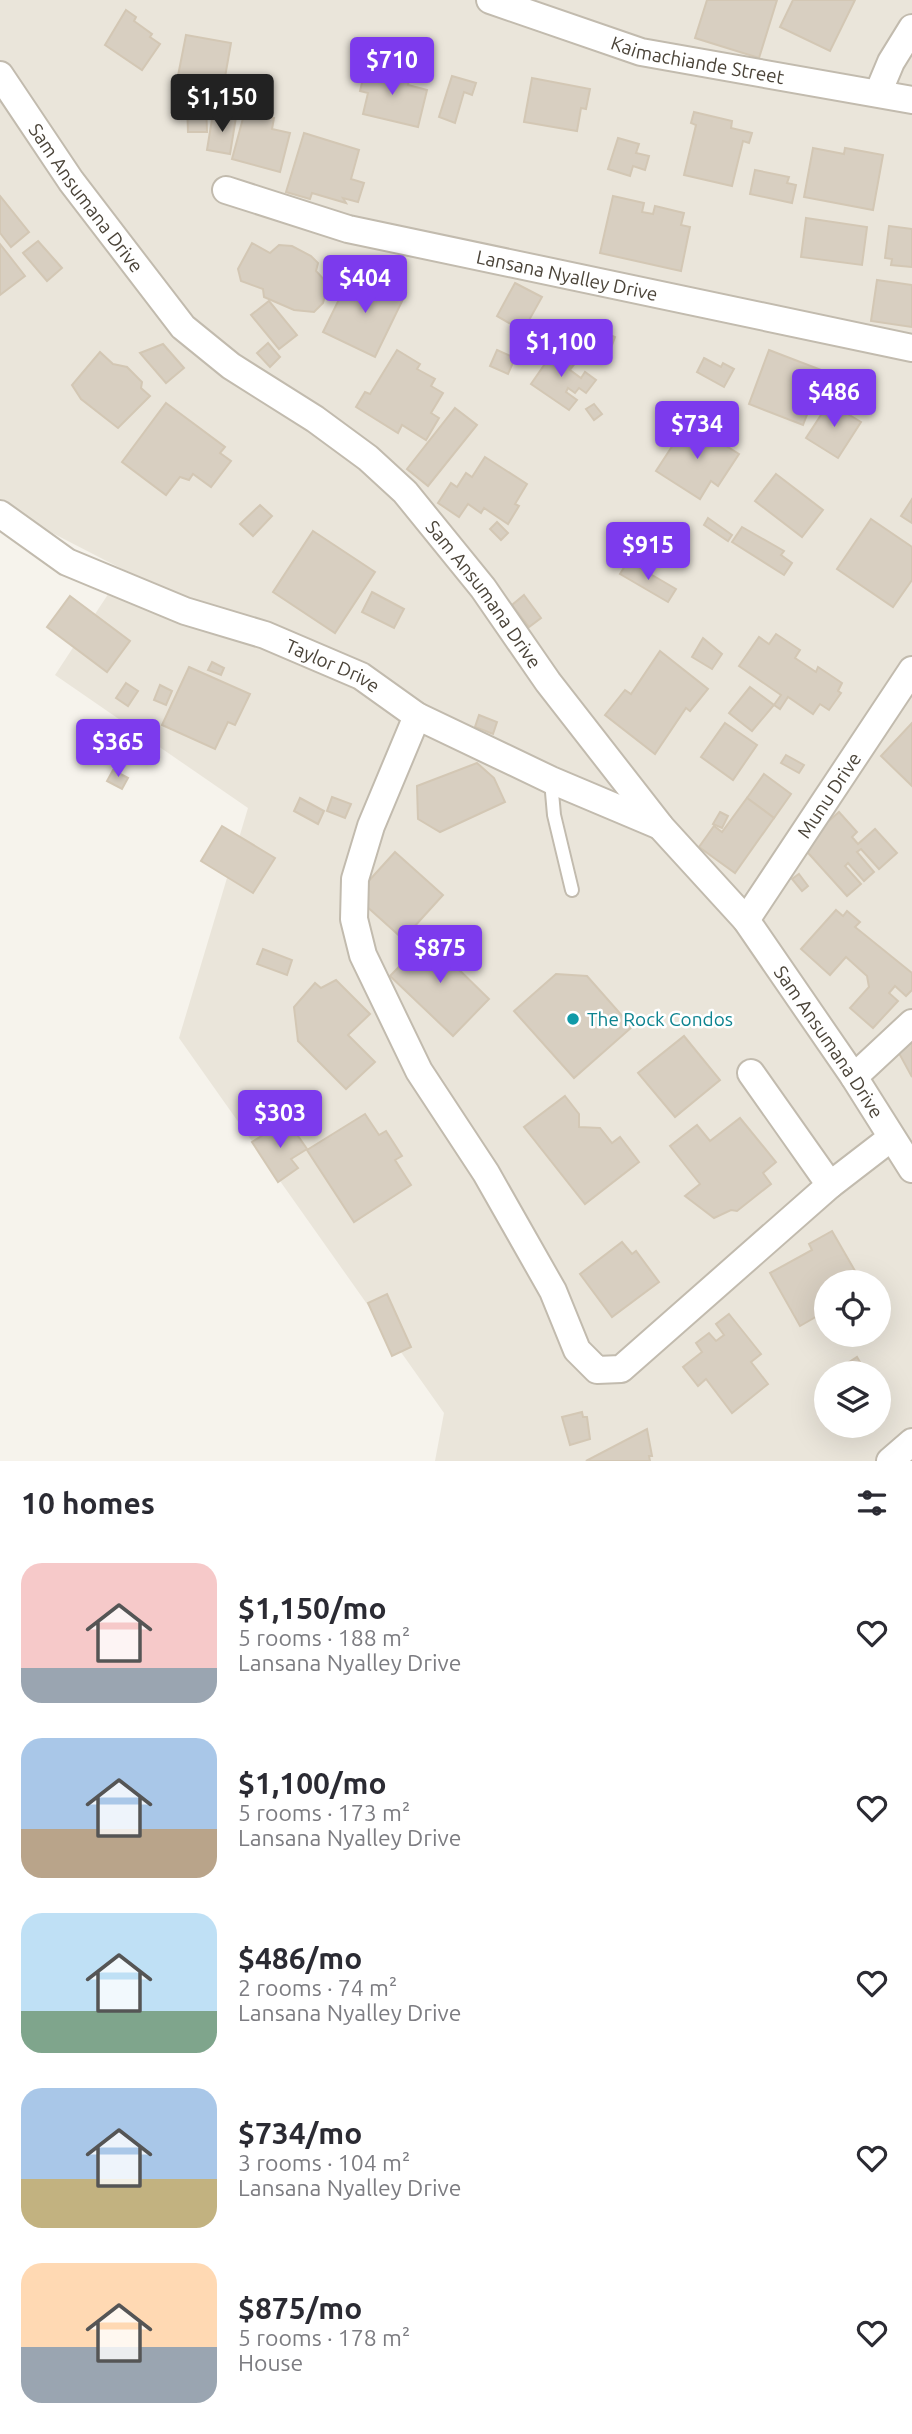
<!DOCTYPE html>
<meta charset="utf-8">
<style>
:root{--surface:#fff;--page:#f2f2f3;--text:#2b2b33;--muted:#7c7c81;--accent:#7c3aed}
body{margin:0;font-family:Ubuntu,sans-serif;background:var(--page);color:var(--text);height:100vh;display:flex;flex-direction:column;font-size:26px;white-space:nowrap}
*{box-sizing:border-box;margin:0}
p{font-size:23px;color:var(--muted)}
.icon{flex:none;width:38px;height:38px;fill:none;stroke:currentColor;stroke-width:2;stroke-linecap:round;stroke-linejoin:round}
.map{position:relative;height:1461px;overflow:hidden}
.panel{display:flex;flex-direction:column;background:var(--surface);flex:1}
.panel>*{flex:none}
.buttons{position:absolute;left:814px;top:1270px;display:grid;gap:14px}
.buttons a{display:grid;place-items:center;width:77px;height:77px;border-radius:50%;background:var(--surface);box-shadow:0 7px 28px #0002;font-size:35px}
.price{position:absolute;translate:-50% -60px;padding:0 16px;border-radius:7px;background:var(--accent);color:#fff;font-size:23px;line-height:46px;filter:drop-shadow(0 2px 4px #0008)}
.price::after{content:'';position:absolute;left:50%;top:42px;width:21px;height:16px;margin-left:-10px;background:inherit;clip-path:polygon(0 0,100% 0,50% 100%)}
.price.selected{background:#222;color:#fff}
ul{padding:0;list-style:none}
li{display:flex;align-items:center;gap:21px;height:175px;padding:0 21px}
li span{display:grid;place-items:center;flex:none;width:196px;height:140px;border-radius:21px;color:#555}
li>.icon{margin-inline-start:auto}
span .icon{width:84px;height:84px;fill:#fffc;stroke-width:1}
li b{font-size:30px}
h2{display:flex;justify-content:space-between;align-items:center;height:84px;padding:0 21px;font-size:30px}
.map>svg:first-child{display:block}
.residential{fill:#eae5da;fill-rule:evenodd}
.building{fill:#d8cfc1;stroke:#d3c7b4;stroke-width:2}
.lines{fill:none;stroke-linecap:round;stroke-linejoin:round}
.lane-casing{stroke:#c2bbae;stroke-width:16}
.street-casing{stroke:#c2bbae;stroke-width:30}
.lane{stroke:#fff;stroke-width:12}
.street{stroke:#fff;stroke-width:26}
.culture-dot{fill:#0f9aa8;stroke:#fff;stroke-width:2.5}
.labels{text-anchor:middle;dominant-baseline:central;stroke-width:5;stroke-linejoin:round;paint-order:stroke}
.street-label{font-size:19px;fill:#4b4439;stroke:#fff}
.culture-label{font-size:19px;fill:#0d838f;stroke:#fff;text-anchor:start}
</style>
<div class="map">
<svg width="912" height="1461" viewBox="0 0 912 1461">
<rect width="100%" height="100%" fill="#f6f3ec"/>
<!-- residential -->
<path class="residential" d="M0 0H912V1461H435L444 1413 179 1038 248 808 55 675 124 570 0 506ZM826 1283H878V1335H826ZM826 1374H878V1426H826Z"/>
<!-- building -->
<g class="building">
<path d="M707 0H777L759 58 695 38Z"/>
<path d="M793 0H855L830 51 780 27Z"/>
<path d="M126 10 136 17 134 21 152 34 150 37 160 44 142 70 105 45Z"/>
<path d="M186 35 231 43 222 94 176 86Z"/>
<path d="M367 62 390 68 388 74 409 80 408 85 427 90 418 127 363 114 368 93 360 91Z"/>
<path d="M452 76 476 83 472 95 464 92 455 123 439 117Z"/>
<path d="M532 78 590 89 586 109 581 108 577 131 524 122Z"/>
<path d="M187 103H206L207 132H188Z"/>
<path d="M245 111 274 118 272 129 290 133 280 172 232 159Z"/>
<path d="M694 112 732 121 731 128 752 133 749 143 743 141 732 186 684 175 696 125 691 123Z"/>
<path d="M213 113 236 117 230 154 207 150Z"/>
<path d="M304 133 359 150 351 179 364 183 358 202 343 198 346 203 312 193 310 199 286 192Z"/>
<path d="M618 138 639 144 636 153 649 156 645 170 633 166 630 176 608 169Z"/>
<path d="M813 148 844 154 845 148 883 155 873 210 804 197Z"/>
<path d="M755 170 789 177 787 183 796 185 792 203 750 194Z"/>
<path d="M0 196 29 232 11 247 0 233Z"/>
<path d="M613 196 644 203 642 212 653 214 655 206 684 213 681 225 690 227 681 271 600 253Z"/>
<path d="M806 218 867 227 862 265 801 257Z"/>
<path d="M889 226 912 229V267L891 265 892 259 885 258Z"/>
<path d="M38 241 62 268 47 281 23 253Z"/>
<path d="M252 243 270 253 279 245 292 246 311 256 318 263 316 271 328 284 323 303 314 312 294 310 264 297 263 289 241 281 238 269Z"/>
<path d="M0 244 25 276 0 295Z"/>
<path d="M374 278 406 293 375 357 323 332 348 281 367 291Z"/>
<path d="M877 280 912 285V327L871 321Z"/>
<path d="M515 283 542 297 523 331 497 316Z"/>
<path d="M269 301 297 335 279 349 251 315Z"/>
<path d="M603 332 615 337 608 356 596 351Z"/>
<path d="M268 343 280 357 270 367 257 353Z"/>
<path d="M163 344 184 368 166 383 140 353Z"/>
<path d="M556 348 576 362 570 370 581 378 585 372 596 380 586 393 579 388 575 393 568 388 566 392 577 400 569 410 531 384Z"/>
<path d="M397 350 420 364 417 369 435 379 431 386 443 393 431 413 439 418 426 440 402 425 398 433 356 407 365 392 370 394Z"/>
<path d="M497 350 515 358 508 374 490 366Z"/>
<path d="M769 350 824 371 803 425 749 404Z"/>
<path d="M100 352 113 364 127 367 142 382 141 388 150 396 118 428 81 399 72 385Z"/>
<path d="M704 358 721 367 723 363 734 369 724 387 697 372Z"/>
<path d="M832 398 846 406 843 411 861 422 838 458 806 438Z"/>
<path d="M166 403 225 447 220 453 231 461 211 487 193 474 189 480 180 477 166 495 122 462Z"/>
<path d="M594 404 602 414 594 420 586 409Z"/>
<path d="M455 408 477 425 428 486 407 469Z"/>
<path d="M688 422 739 454 718 486 711 481 700 499 656 471Z"/>
<path d="M485 457 527 484 515 504 519 506 508 524 484 508 481 513 468 504 459 517 438 503 451 483 457 487 466 473 472 477Z"/>
<path d="M776 474 823 510 802 537 755 501Z"/>
<path d="M912 499V523L901 516Z"/>
<path d="M260 505 272 516 253 536 240 524Z"/>
<path d="M708 518 732 535 728 541 704 525Z"/>
<path d="M871 519 912 547V580L893 607 837 569Z"/>
<path d="M497 522 508 533 501 540 490 529Z"/>
<path d="M742 527 784 551 781 555 792 563 784 575 732 542Z"/>
<path d="M313 531 375 572 335 633 273 592Z"/>
<path d="M628 561 676 589 668 602 620 574Z"/>
<path d="M372 592 404 609 394 628 362 612Z"/>
<path d="M524 595 541 618 529 627 512 605Z"/>
<path d="M70 596 130 641 107 672 47 627Z"/>
<path d="M776 634 800 650 795 658 816 672 818 667 842 683 838 691 841 693 829 710 820 704 813 714 788 697 780 709 774 705 781 695 739 666 759 637 769 644Z"/>
<path d="M703 638 722 654 712 669 692 657Z"/>
<path d="M660 651 708 689 690 711 686 708 655 754 605 715 625 690 631 694Z"/>
<path d="M212 662 224 668 221 675 208 670Z"/>
<path d="M189 667 250 694 235 725 228 722 215 749 162 725Z"/>
<path d="M126 683 138 691 128 706 116 698Z"/>
<path d="M160 685 172 691 166 705 154 700Z"/>
<path d="M750 687 774 705 752 731 729 713Z"/>
<path d="M479 715 497 722 493 734 475 727Z"/>
<path d="M725 723 757 745 733 780 701 757Z"/>
<path d="M912 723V786L881 756Z"/>
<path d="M786 755 804 765 799 773 781 763Z"/>
<path d="M477 763 494 778 505 802 440 832 418 819 417 786Z"/>
<path d="M113 770 128 778 122 789 107 781Z"/>
<path d="M764 774 791 794 774 818 747 798Z"/>
<path d="M332 797 351 804 345 818 327 811Z"/>
<path d="M300 798 324 811 318 824 294 811Z"/>
<path d="M747 798 774 818 735 873 699 847 714 826 722 832Z"/>
<path d="M720 812 728 816 722 828 713 824Z"/>
<path d="M839 812 857 832 852 837 858 844 875 829 897 853 879 869 861 849 857 852 874 872 864 881 848 863 845 866 861 884 847 896 801 845Z"/>
<path d="M222 826 275 858 253 893 201 861Z"/>
<path d="M395 852 443 895 403 939 355 896Z"/>
<path d="M799 874 808 886 802 891 792 879Z"/>
<path d="M836 910 843 916 847 911 860 922 855 927 912 973V990L906 996 895 986 889 993 898 1001 873 1028 850 1008 869 987 867 976 846 957 830 975 801 949Z"/>
<path d="M432 933 451 951 445 956 489 999 453 1036 390 976Z"/>
<path d="M263 949 292 960 287 975 257 964Z"/>
<path d="M556 974 587 976 632 1027 574 1078 514 1011Z"/>
<path d="M336 980 370 1014 348 1035 375 1062 346 1089 298 1041 294 1007 315 983 321 988Z"/>
<path d="M912 1035V1077L894 1044Z"/>
<path d="M684 1036 720 1080 675 1117 638 1073Z"/>
<path d="M565 1096 579 1114V1127L600 1128 612 1143 620 1137 639 1162 585 1204 524 1127Z"/>
<path d="M365 1114 379 1135 386 1131 402 1156 395 1160 411 1185 354 1222 307 1150Z"/>
<path d="M740 1118 776 1162 763 1173 771 1184 737 1211 731 1210 714 1218 685 1196 700 1184 670 1146 697 1125 710 1141Z"/>
<path d="M287 1120 307 1149 291 1159 298 1168 278 1182 252 1142Z"/>
<path d="M832 1231 862 1283H826V1311L800 1326 770 1273 812 1250 809 1244Z"/>
<path d="M622 1242 632 1254 636 1251 659 1282 612 1317 580 1274Z"/>
<path d="M387 1294 411 1347 392 1356 368 1303Z"/>
<path d="M729 1314 761 1354 751 1362 768 1384 732 1413 706 1379 698 1386 683 1367 702 1352 696 1343 709 1333 716 1341 724 1335 716 1324Z"/>
<path d="M857 1357 867 1374H831Z"/>
<path d="M878 1391 888 1406 878 1412Z"/>
<path d="M582 1412 583 1417H587L590 1439 570 1445 562 1417Z"/>
<path d="M647 1429 652 1456H649L650 1461H586Z"/>
</g>
<g class="lines">
<defs>
<path id="lane" d="M551 781 554 815 572 890"/>
<g id="street">
<path id="s1" d="M490 0 641 52 912 100"/>
<path id="s2" d="M0 75 71 181 183 327 231 366 315 419 368 458 405 492 483 588 548 682 661 827 746 920 854 1077 912 1169"/>
<path d="M878 93 891 62 912 28"/>
<path id="s3" d="M226 190 348 229 912 348"/>
<path id="s4" d="M0 514 67 562 185 611 265 635 361 676 417 716 551 780 660 826"/>
<path d="M417 716 371 826 355 879 354 919 363 955 419 1071 486 1173 553 1291 577 1350 597 1370 621 1369 830 1185 891 1138"/>
<path id="s5" d="M746 920 912 670"/>
<path d="M751 1073 830 1185"/>
<path d="M854 1077 912 1023"/>
<path d="M890 1461 912 1442"/>
</g>
</defs>
<!-- lane casing -->
<use href="#lane" class="lane-casing"/>
<!-- street casing -->
<use href="#street" class="street-casing"/>
<!-- lane -->
<use href="#lane" class="lane"/>
<!-- street -->
<use href="#street" class="street"/>
</g>
<!-- markers -->
<circle class="culture-dot" cx="573" cy="1019" r="7"/>
<g class="labels">
<!-- street labels -->
<g class="street-label">
<text stroke="none"><textPath href="#s1" startOffset="217">Kaimachiande Street</textPath></text>
<text stroke="none"><textPath href="#s2" startOffset="150">Sam Ansumana Drive</textPath></text>
<text stroke="none"><textPath href="#s3" startOffset="352">Lansana Nyalley Drive</textPath></text>
<text stroke="none"><textPath href="#s2" startOffset="718">Sam Ansumana Drive</textPath></text>
<text stroke="none"><textPath href="#s4" startOffset="368">Taylor Drive</textPath></text>
<text stroke="none"><textPath href="#s5" startOffset="150">Munu Drive</textPath></text>
<text stroke="none"><textPath href="#s2" startOffset="1284">Sam Ansumana Drive</textPath></text>
</g>
<!-- culture labels -->
<g class="culture-label">
<text x="587" y="1019">The Rock Condos</text>
</g>
</g>
</svg>
<div class="buttons">
<a><svg class="icon" aria-label="locate" viewBox="0 0 24 24"><circle cx="12" cy="12" r="6"/><path d="M12 2v4M12 18v4M2 12h4M18 12h4"/></svg></a>
<a><svg class="icon" aria-label="layers" viewBox="0 0 24 24"><path d="M12 4l9 5-9 5-9-5zM3 14l9 5 9-5"/></svg></a>
</div>
<b class="price" style="left:392px;top:97px">$710</b>
<b class="price selected" style="left:222px;top:134px">$1,150</b>
<b class="price" style="left:365px;top:315px">$404</b>
<b class="price" style="left:561px;top:379px">$1,100</b>
<b class="price" style="left:834px;top:429px">$486</b>
<b class="price" style="left:697px;top:461px">$734</b>
<b class="price" style="left:648px;top:582px">$915</b>
<b class="price" style="left:118px;top:779px">$365</b>
<b class="price" style="left:440px;top:985px">$875</b>
<b class="price" style="left:280px;top:1150px">$303</b>
</div>
<section class="panel">
<h2>10 homes<svg class="icon" aria-label="filters" viewBox="0 0 24 24"><path d="M4 7h16M4 17h16"/><circle cx="9" cy="7" r="2"/><circle cx="15" cy="17" r="2"/></svg></h2>
<ul>
<li><span style="background:linear-gradient(#f6c9c9 75%,#9aa5b1 0)"><svg class="icon" aria-label="home" viewBox="0 0 24 24"><path d="M3 11l9-7 9 7M6 9v11h12V9"/></svg></span><div><b>$1,150/mo</b><p>5 rooms · 188 m²</p><p>Lansana Nyalley Drive</p></div><svg class="icon" aria-label="heart" viewBox="0 0 24 24"><path d="M12 20l-8-8c-3-5 5-10 8-4 3-6 11-1 8 4z"/></svg></li>
<li><span style="background:linear-gradient(#a9c7e8 65%,#b9a48a 0)"><svg class="icon" aria-label="home" viewBox="0 0 24 24"><path d="M3 11l9-7 9 7M6 9v11h12V9"/></svg></span><div><b>$1,100/mo</b><p>5 rooms · 173 m²</p><p>Lansana Nyalley Drive</p></div><svg class="icon" aria-label="heart" viewBox="0 0 24 24"><path d="M12 20l-8-8c-3-5 5-10 8-4 3-6 11-1 8 4z"/></svg></li>
<li><span style="background:linear-gradient(#bfe0f5 70%,#7fa58c 0)"><svg class="icon" aria-label="home" viewBox="0 0 24 24"><path d="M3 11l9-7 9 7M6 9v11h12V9"/></svg></span><div><b>$486/mo</b><p>2 rooms · 74 m²</p><p>Lansana Nyalley Drive</p></div><svg class="icon" aria-label="heart" viewBox="0 0 24 24"><path d="M12 20l-8-8c-3-5 5-10 8-4 3-6 11-1 8 4z"/></svg></li>
<li><span style="background:linear-gradient(#a9c7e8 65%,#c2b280 0)"><svg class="icon" aria-label="home" viewBox="0 0 24 24"><path d="M3 11l9-7 9 7M6 9v11h12V9"/></svg></span><div><b>$734/mo</b><p>3 rooms · 104 m²</p><p>Lansana Nyalley Drive</p></div><svg class="icon" aria-label="heart" viewBox="0 0 24 24"><path d="M12 20l-8-8c-3-5 5-10 8-4 3-6 11-1 8 4z"/></svg></li>
<li><span style="background:linear-gradient(#ffd9b3 60%,#9aa5b1 0)"><svg class="icon" aria-label="home" viewBox="0 0 24 24"><path d="M3 11l9-7 9 7M6 9v11h12V9"/></svg></span><div><b>$875/mo</b><p>5 rooms · 178 m²</p><p>House</p></div><svg class="icon" aria-label="heart" viewBox="0 0 24 24"><path d="M12 20l-8-8c-3-5 5-10 8-4 3-6 11-1 8 4z"/></svg></li>
</ul>
</section>
